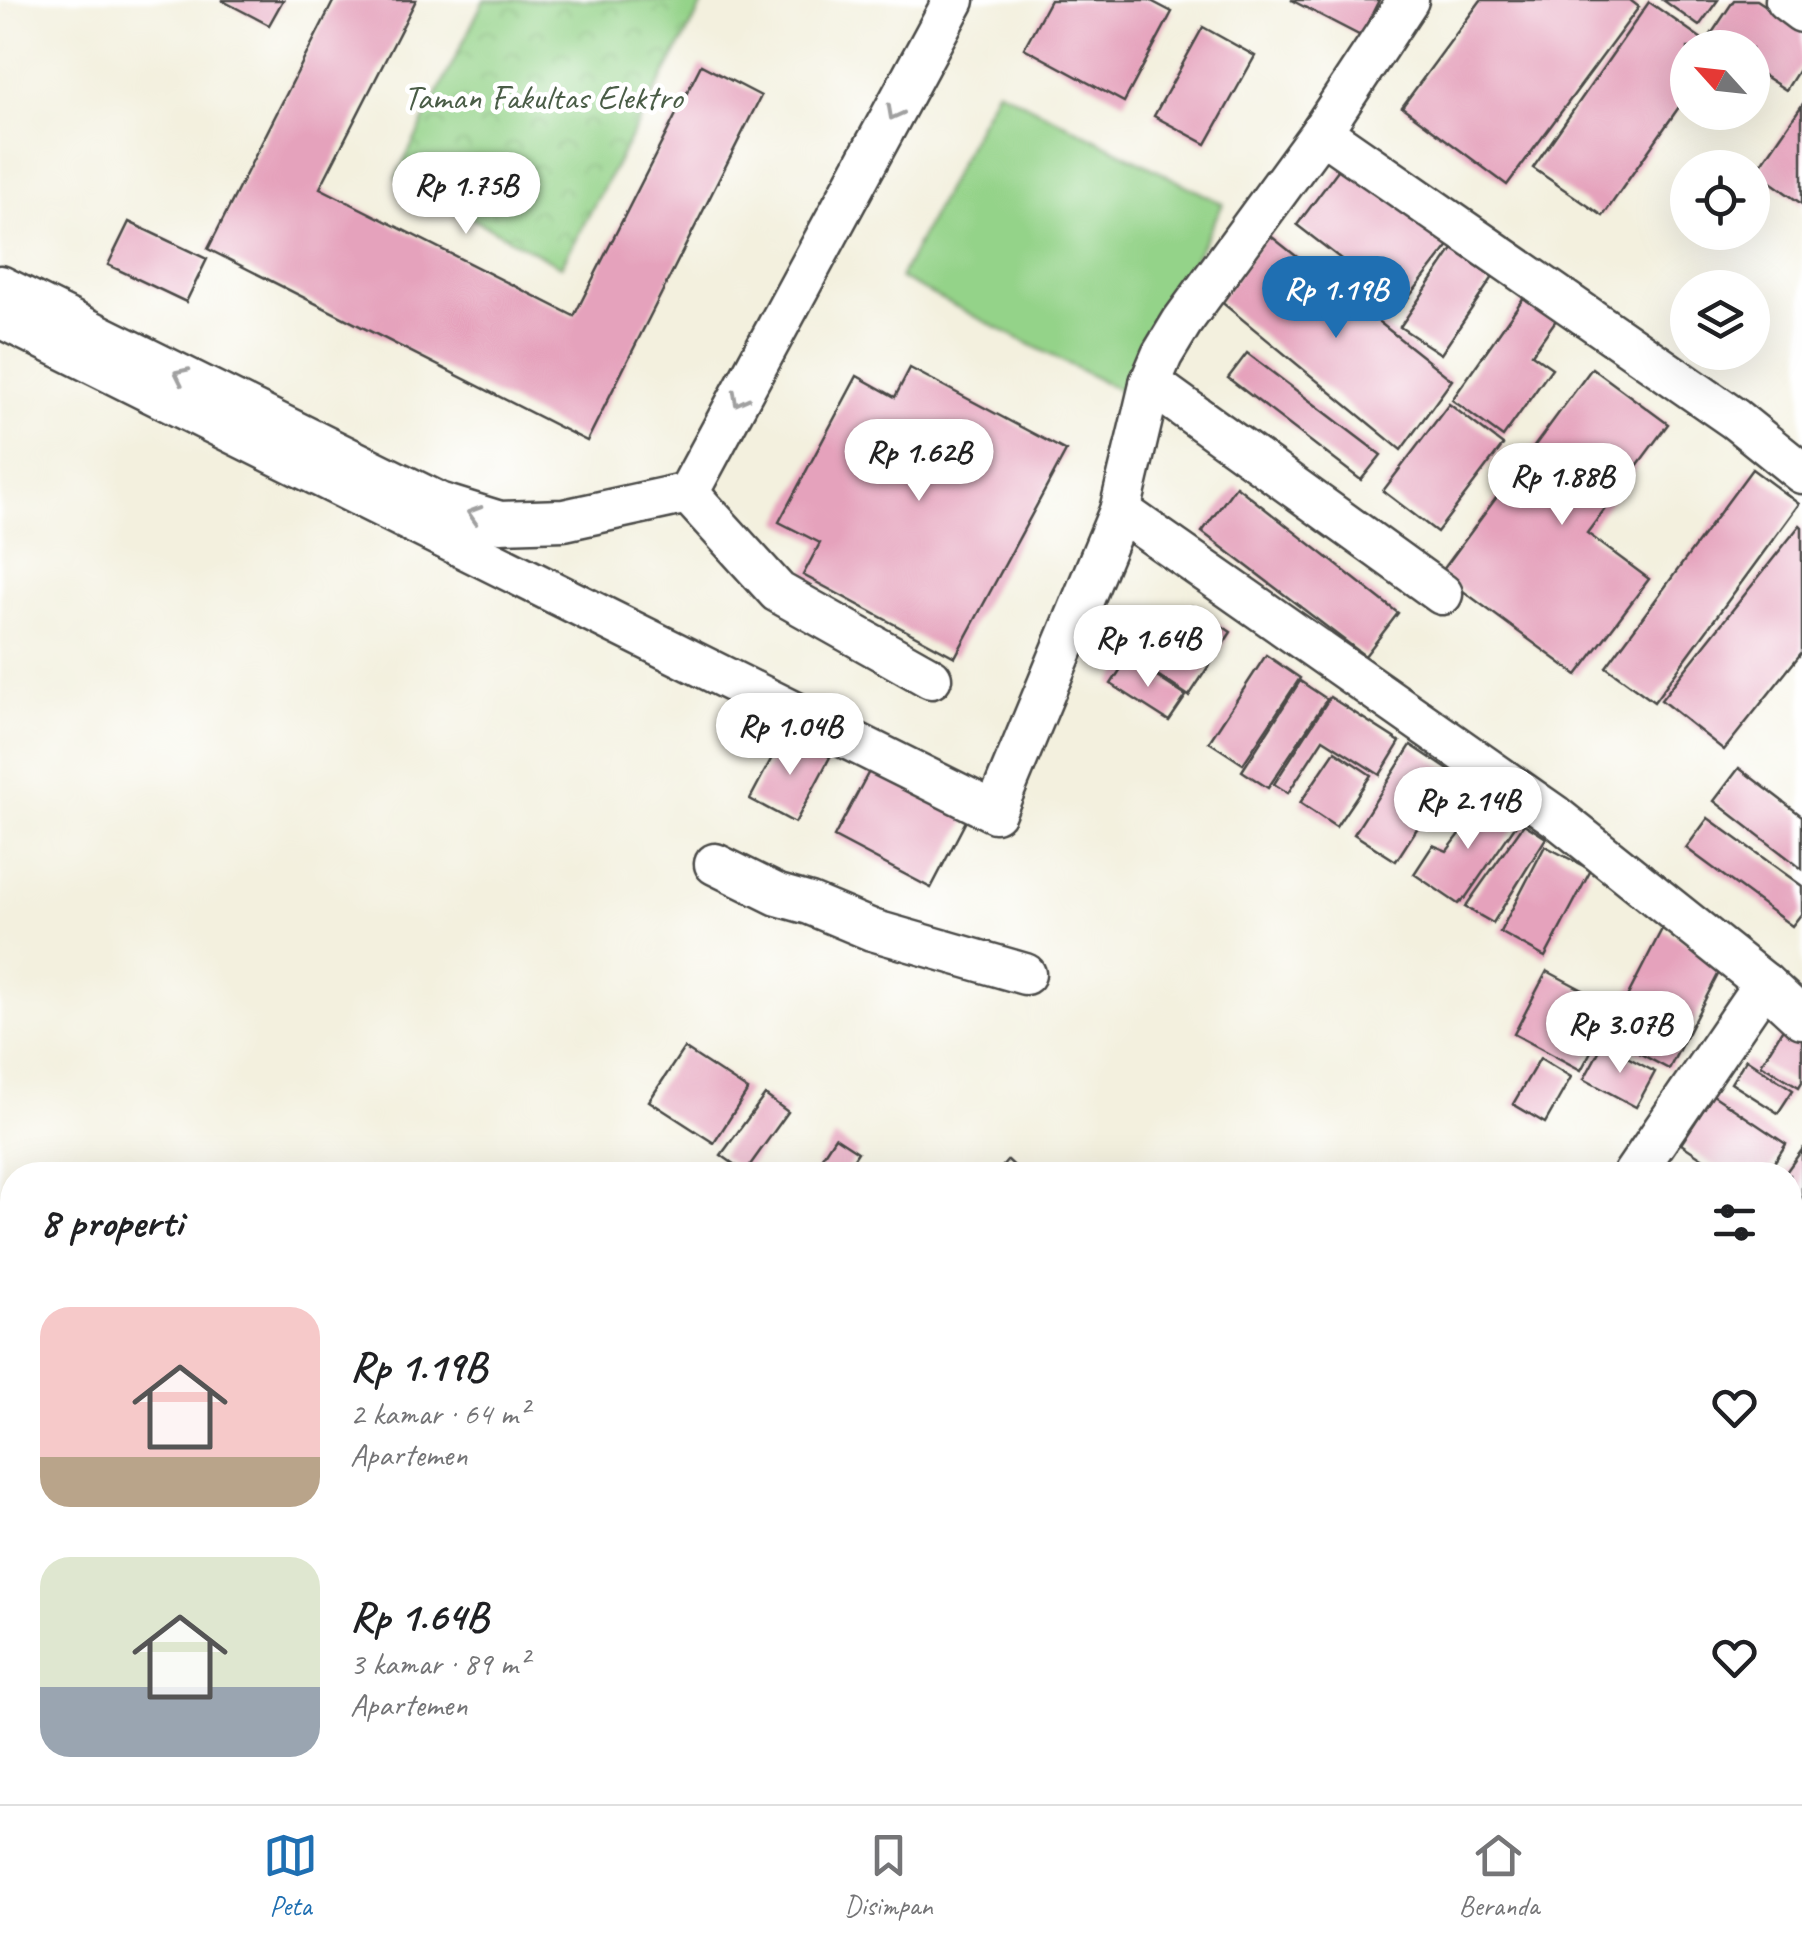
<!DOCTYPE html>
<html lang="id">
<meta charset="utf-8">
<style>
:root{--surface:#fff;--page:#f2f2f2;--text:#202124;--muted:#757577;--line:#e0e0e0;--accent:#1f6fb2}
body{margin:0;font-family:Caveat,sans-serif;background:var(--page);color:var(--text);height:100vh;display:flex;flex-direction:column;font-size:38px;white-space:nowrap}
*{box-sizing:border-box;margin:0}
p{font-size:32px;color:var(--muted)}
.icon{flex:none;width:55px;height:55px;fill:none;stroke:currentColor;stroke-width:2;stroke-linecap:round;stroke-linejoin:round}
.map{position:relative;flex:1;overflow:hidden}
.details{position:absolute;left:0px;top:1162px;width:1802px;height:642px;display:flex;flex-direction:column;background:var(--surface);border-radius:40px 40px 0 0;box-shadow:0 10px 40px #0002}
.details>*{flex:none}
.needle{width:65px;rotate:297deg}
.controls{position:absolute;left:1670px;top:30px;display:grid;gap:20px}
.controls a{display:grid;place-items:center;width:100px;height:100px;border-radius:50%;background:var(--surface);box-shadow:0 10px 40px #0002;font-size:50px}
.price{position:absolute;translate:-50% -85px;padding:0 22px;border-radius:35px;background:#fff;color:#222;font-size:32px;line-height:65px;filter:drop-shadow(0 2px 5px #0008)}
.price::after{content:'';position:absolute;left:50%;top:60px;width:30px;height:22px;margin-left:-15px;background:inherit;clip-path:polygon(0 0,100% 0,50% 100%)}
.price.on{background:var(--accent);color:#fff}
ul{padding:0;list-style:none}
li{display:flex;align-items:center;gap:30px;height:250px;padding:0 40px}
li span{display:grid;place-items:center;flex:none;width:280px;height:200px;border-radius:30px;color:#555}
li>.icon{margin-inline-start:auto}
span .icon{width:120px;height:120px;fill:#fffc;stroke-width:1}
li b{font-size:42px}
h2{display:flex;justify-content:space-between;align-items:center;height:120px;padding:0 40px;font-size:42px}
.tab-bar{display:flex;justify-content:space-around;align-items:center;height:140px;border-top:2px solid var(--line);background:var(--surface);font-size:28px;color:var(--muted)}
.tab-bar a{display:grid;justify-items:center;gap:5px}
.tab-bar .on{color:var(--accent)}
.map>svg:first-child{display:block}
.green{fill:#94d389;stroke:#607f5a;stroke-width:2.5}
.park{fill:url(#park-crowns);stroke:#607f5a;stroke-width:2.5}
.building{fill:#e5a2bc}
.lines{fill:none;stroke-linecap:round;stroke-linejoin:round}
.minor-casing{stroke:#494946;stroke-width:45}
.minor{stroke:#fff;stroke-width:40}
.oneway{stroke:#a0a0a0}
.labels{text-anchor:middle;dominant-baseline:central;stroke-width:9;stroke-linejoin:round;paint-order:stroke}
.park-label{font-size:35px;fill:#4a5d47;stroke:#fff}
</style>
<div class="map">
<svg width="1802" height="1804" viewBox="0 0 1802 1804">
<defs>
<pattern id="park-crowns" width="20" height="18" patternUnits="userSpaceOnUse" patternTransform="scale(2.5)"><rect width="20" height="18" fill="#94d389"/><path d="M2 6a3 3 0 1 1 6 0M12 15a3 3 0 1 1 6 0" fill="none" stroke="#80b576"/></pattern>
</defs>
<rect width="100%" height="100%" fill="#fff"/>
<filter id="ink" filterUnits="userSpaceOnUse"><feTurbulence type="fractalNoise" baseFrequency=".01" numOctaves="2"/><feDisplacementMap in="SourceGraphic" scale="20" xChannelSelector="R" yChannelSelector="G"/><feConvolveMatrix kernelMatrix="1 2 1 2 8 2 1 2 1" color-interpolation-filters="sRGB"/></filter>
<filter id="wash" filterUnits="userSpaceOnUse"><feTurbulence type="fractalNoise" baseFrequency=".0048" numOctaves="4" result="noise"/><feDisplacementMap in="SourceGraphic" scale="40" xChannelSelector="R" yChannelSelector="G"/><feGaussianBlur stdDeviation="2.25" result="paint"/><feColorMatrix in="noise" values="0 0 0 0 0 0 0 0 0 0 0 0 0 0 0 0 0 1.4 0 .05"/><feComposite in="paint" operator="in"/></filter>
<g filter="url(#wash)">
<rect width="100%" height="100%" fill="#f3f0de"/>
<!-- green -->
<path class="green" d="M997 89 1223 204 1125 393 900 278Z"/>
<!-- park -->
<path class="park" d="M484 0H705L561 266 396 178Z"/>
<g id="blocks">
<!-- building -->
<g class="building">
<path d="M221 0H283L269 25Z"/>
<path d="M334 0H416L320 188 574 316 701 65 761 96 587 441 208 249Z"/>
<path d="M1050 0H1149L1172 12 1124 102 1024 48Z"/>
<path d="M1291 0H1379L1361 36Z"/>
<path d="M1481 0H1630L1639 7 1507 185 1402 107Z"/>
<path d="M1663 0H1718L1699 26Z"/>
<path d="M1734 0H1757L1802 29V65L1786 90 1752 68V48H1721L1708 39Z"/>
<path d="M1649 2 1715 48H1688V94L1603 216 1533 168Z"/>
<path d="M1203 27 1255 56 1206 144 1154 116Z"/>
<path d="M1802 105V204L1756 172Z"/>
<path d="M1344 162 1450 244 1402 306 1297 225Z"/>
<path d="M129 222 207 259 186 302 108 265Z"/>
<path d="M1267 233 1452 380 1401 450 1219 300Z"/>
<path d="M1453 249 1493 277 1441 354 1400 327Z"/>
<path d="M1529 290 1561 313 1532 354 1552 368 1503 437 1452 400Z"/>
<path d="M1247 353 1381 455 1361 480 1228 378Z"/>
<path d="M910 368 1066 451 955 657 803 575 820 543 779 522 857 376 895 397Z"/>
<path d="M1592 368 1668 424 1587 533 1649 579 1577 675 1440 574Z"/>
<path d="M1449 404 1503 445 1437 532 1383 491Z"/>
<path d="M1752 469 1799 504 1654 702 1606 667Z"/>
<path d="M1236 486 1398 613 1365 656 1202 532Z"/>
<path d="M1800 525 1802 527V652L1724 750 1661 700Z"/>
<path d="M1192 606 1231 632 1189 696 1150 670Z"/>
<path d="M1266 655 1300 678 1243 764 1209 742Z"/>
<path d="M1128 658 1186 696 1169 721 1111 684Z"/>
<path d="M1300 681 1327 699 1268 788 1242 771Z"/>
<path d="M1330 697 1400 742 1380 775 1323 739 1288 793 1274 784Z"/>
<path d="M785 733 830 757 795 823 750 799Z"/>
<path d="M1411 745 1453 773 1396 861 1354 834Z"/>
<path d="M1335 751 1371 775 1336 827 1300 803Z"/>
<path d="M872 766 968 817 931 888 834 837Z"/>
<path d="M1739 768 1802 816V869L1714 801Z"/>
<path d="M1489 796 1520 819 1466 897 1458 904 1414 874 1433 845 1447 851Z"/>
<path d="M1708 818 1802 886V913L1792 926 1686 848Z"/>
<path d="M1524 824 1546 838 1493 923 1465 907Z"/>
<path d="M1545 846 1591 870 1545 957 1500 932Z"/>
<path d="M1662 929 1724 963 1669 1069 1607 1036Z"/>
<path d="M1547 971 1615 1007 1581 1070 1514 1034Z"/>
<path d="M1787 1022 1802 1031V1082L1799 1087 1761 1064Z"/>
<path d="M1603 1044 1655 1072 1636 1107 1584 1079Z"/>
<path d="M684 1048 748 1090 714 1143 649 1101Z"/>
<path d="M1540 1058 1571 1077 1545 1123 1513 1104Z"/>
<path d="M1746 1059 1793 1090 1778 1113 1731 1083Z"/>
<path d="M765 1095 788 1112 745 1172 721 1155Z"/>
<path d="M1713 1095 1786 1144 1766 1175H1728L1681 1144Z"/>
<path d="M835 1137 858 1152 843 1175H830L816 1166Z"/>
<path d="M1802 1150V1196L1794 1207 1790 1204V1175H1784Z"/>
<path d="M1008 1160 1024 1175H995Z"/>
<path d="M1802 1271V1402L1795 1415 1790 1412V1293Z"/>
<path d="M1790 1461 1802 1468V1526L1790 1519Z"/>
<path d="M1794 1642 1802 1646V1688L1790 1681V1649Z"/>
<path d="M1790 1685 1802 1692V1717L1795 1729 1790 1726Z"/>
<path d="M1790 1740 1802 1747V1796L1790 1789Z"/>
<path d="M1501 1792H1537L1532 1804H1525Z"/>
<path d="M1549 1792H1595L1608 1800 1606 1804H1543Z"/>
<path d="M1613 1792H1671L1665 1804H1636Z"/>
<path d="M1753 1792H1780L1802 1804H1748Z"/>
</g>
</g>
</g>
<g filter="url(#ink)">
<use href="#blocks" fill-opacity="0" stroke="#494946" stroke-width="2.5"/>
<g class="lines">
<defs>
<g id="minor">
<path d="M1786 0 1802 12"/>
<path d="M1321 132 1735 419 1802 473"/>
<path d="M0 286 439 503 500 522 564 520 688 493 954 0"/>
<path d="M0 317 995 812 1120 511 1151 381 1162 355 1182 322 1321 132 1408 0"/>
<path d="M1150 383 1442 594"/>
<path d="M688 493 778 592 931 678"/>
<path d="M1120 511 1555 816 1764 983 1802 1018"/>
<path d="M715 864 778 895 810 904 872 930 1025 974"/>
<path d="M1633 1175 1764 983"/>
<path d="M1790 1628 1802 1608"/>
<path d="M1687 1804 1694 1792"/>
</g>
</defs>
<!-- minor casing -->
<use href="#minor" class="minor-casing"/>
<!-- minor -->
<use href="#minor" class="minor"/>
</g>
<!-- one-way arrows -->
<defs><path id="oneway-chevron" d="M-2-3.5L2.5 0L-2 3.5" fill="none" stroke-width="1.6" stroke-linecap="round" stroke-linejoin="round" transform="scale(2.5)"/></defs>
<g class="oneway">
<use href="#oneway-chevron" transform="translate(894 113) rotate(118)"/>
<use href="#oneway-chevron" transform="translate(181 375) rotate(-154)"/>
<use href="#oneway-chevron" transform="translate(739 399) rotate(118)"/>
<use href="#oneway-chevron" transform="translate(474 514) rotate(-163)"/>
</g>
</g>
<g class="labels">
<!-- park labels -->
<g class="park-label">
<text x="543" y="97">Taman Fakultas Elektro</text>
</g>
</g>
</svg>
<div class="controls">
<a><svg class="needle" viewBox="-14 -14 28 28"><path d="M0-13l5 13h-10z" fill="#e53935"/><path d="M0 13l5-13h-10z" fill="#757577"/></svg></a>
<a><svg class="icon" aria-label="locate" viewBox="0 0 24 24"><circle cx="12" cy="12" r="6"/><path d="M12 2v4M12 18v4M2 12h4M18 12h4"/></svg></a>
<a><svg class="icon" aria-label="layers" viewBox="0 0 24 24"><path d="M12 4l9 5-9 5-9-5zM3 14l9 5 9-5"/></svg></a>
</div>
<b class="price" style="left:466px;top:237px">Rp 1.75B</b>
<b class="price on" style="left:1336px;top:341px">Rp 1.19B</b>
<b class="price" style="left:919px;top:504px">Rp 1.62B</b>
<b class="price" style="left:1562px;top:528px">Rp 1.88B</b>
<b class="price" style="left:1148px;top:690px">Rp 1.64B</b>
<b class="price" style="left:790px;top:778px">Rp 1.04B</b>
<b class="price" style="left:1468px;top:852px">Rp 2.14B</b>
<b class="price" style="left:1620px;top:1076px">Rp 3.07B</b>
<section class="details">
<h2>8 properti<svg class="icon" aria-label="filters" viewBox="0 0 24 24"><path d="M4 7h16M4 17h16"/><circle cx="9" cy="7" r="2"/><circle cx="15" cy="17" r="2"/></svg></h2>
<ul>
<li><span style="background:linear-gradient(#f6c9c9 75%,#b9a48a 0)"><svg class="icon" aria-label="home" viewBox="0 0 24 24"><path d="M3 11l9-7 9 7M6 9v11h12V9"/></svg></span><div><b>Rp 1.19B</b><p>2 kamar · 64 m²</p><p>Apartemen</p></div><svg class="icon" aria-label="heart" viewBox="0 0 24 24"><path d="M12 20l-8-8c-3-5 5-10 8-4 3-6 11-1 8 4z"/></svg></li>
<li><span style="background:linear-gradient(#dfe7d0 65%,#9aa5b1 0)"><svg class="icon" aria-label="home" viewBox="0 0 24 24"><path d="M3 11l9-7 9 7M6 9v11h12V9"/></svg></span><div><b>Rp 1.64B</b><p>3 kamar · 89 m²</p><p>Apartemen</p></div><svg class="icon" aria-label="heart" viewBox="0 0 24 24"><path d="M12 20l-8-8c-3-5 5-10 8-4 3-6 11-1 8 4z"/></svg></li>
</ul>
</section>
</div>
<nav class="tab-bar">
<a class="on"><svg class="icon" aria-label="map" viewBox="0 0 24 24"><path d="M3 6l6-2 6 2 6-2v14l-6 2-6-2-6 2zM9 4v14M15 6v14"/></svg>Peta</a>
<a><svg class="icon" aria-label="saved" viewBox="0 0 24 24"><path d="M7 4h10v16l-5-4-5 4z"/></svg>Disimpan</a>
<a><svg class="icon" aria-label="home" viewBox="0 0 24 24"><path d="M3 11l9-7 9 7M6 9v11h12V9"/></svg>Beranda</a>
</nav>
